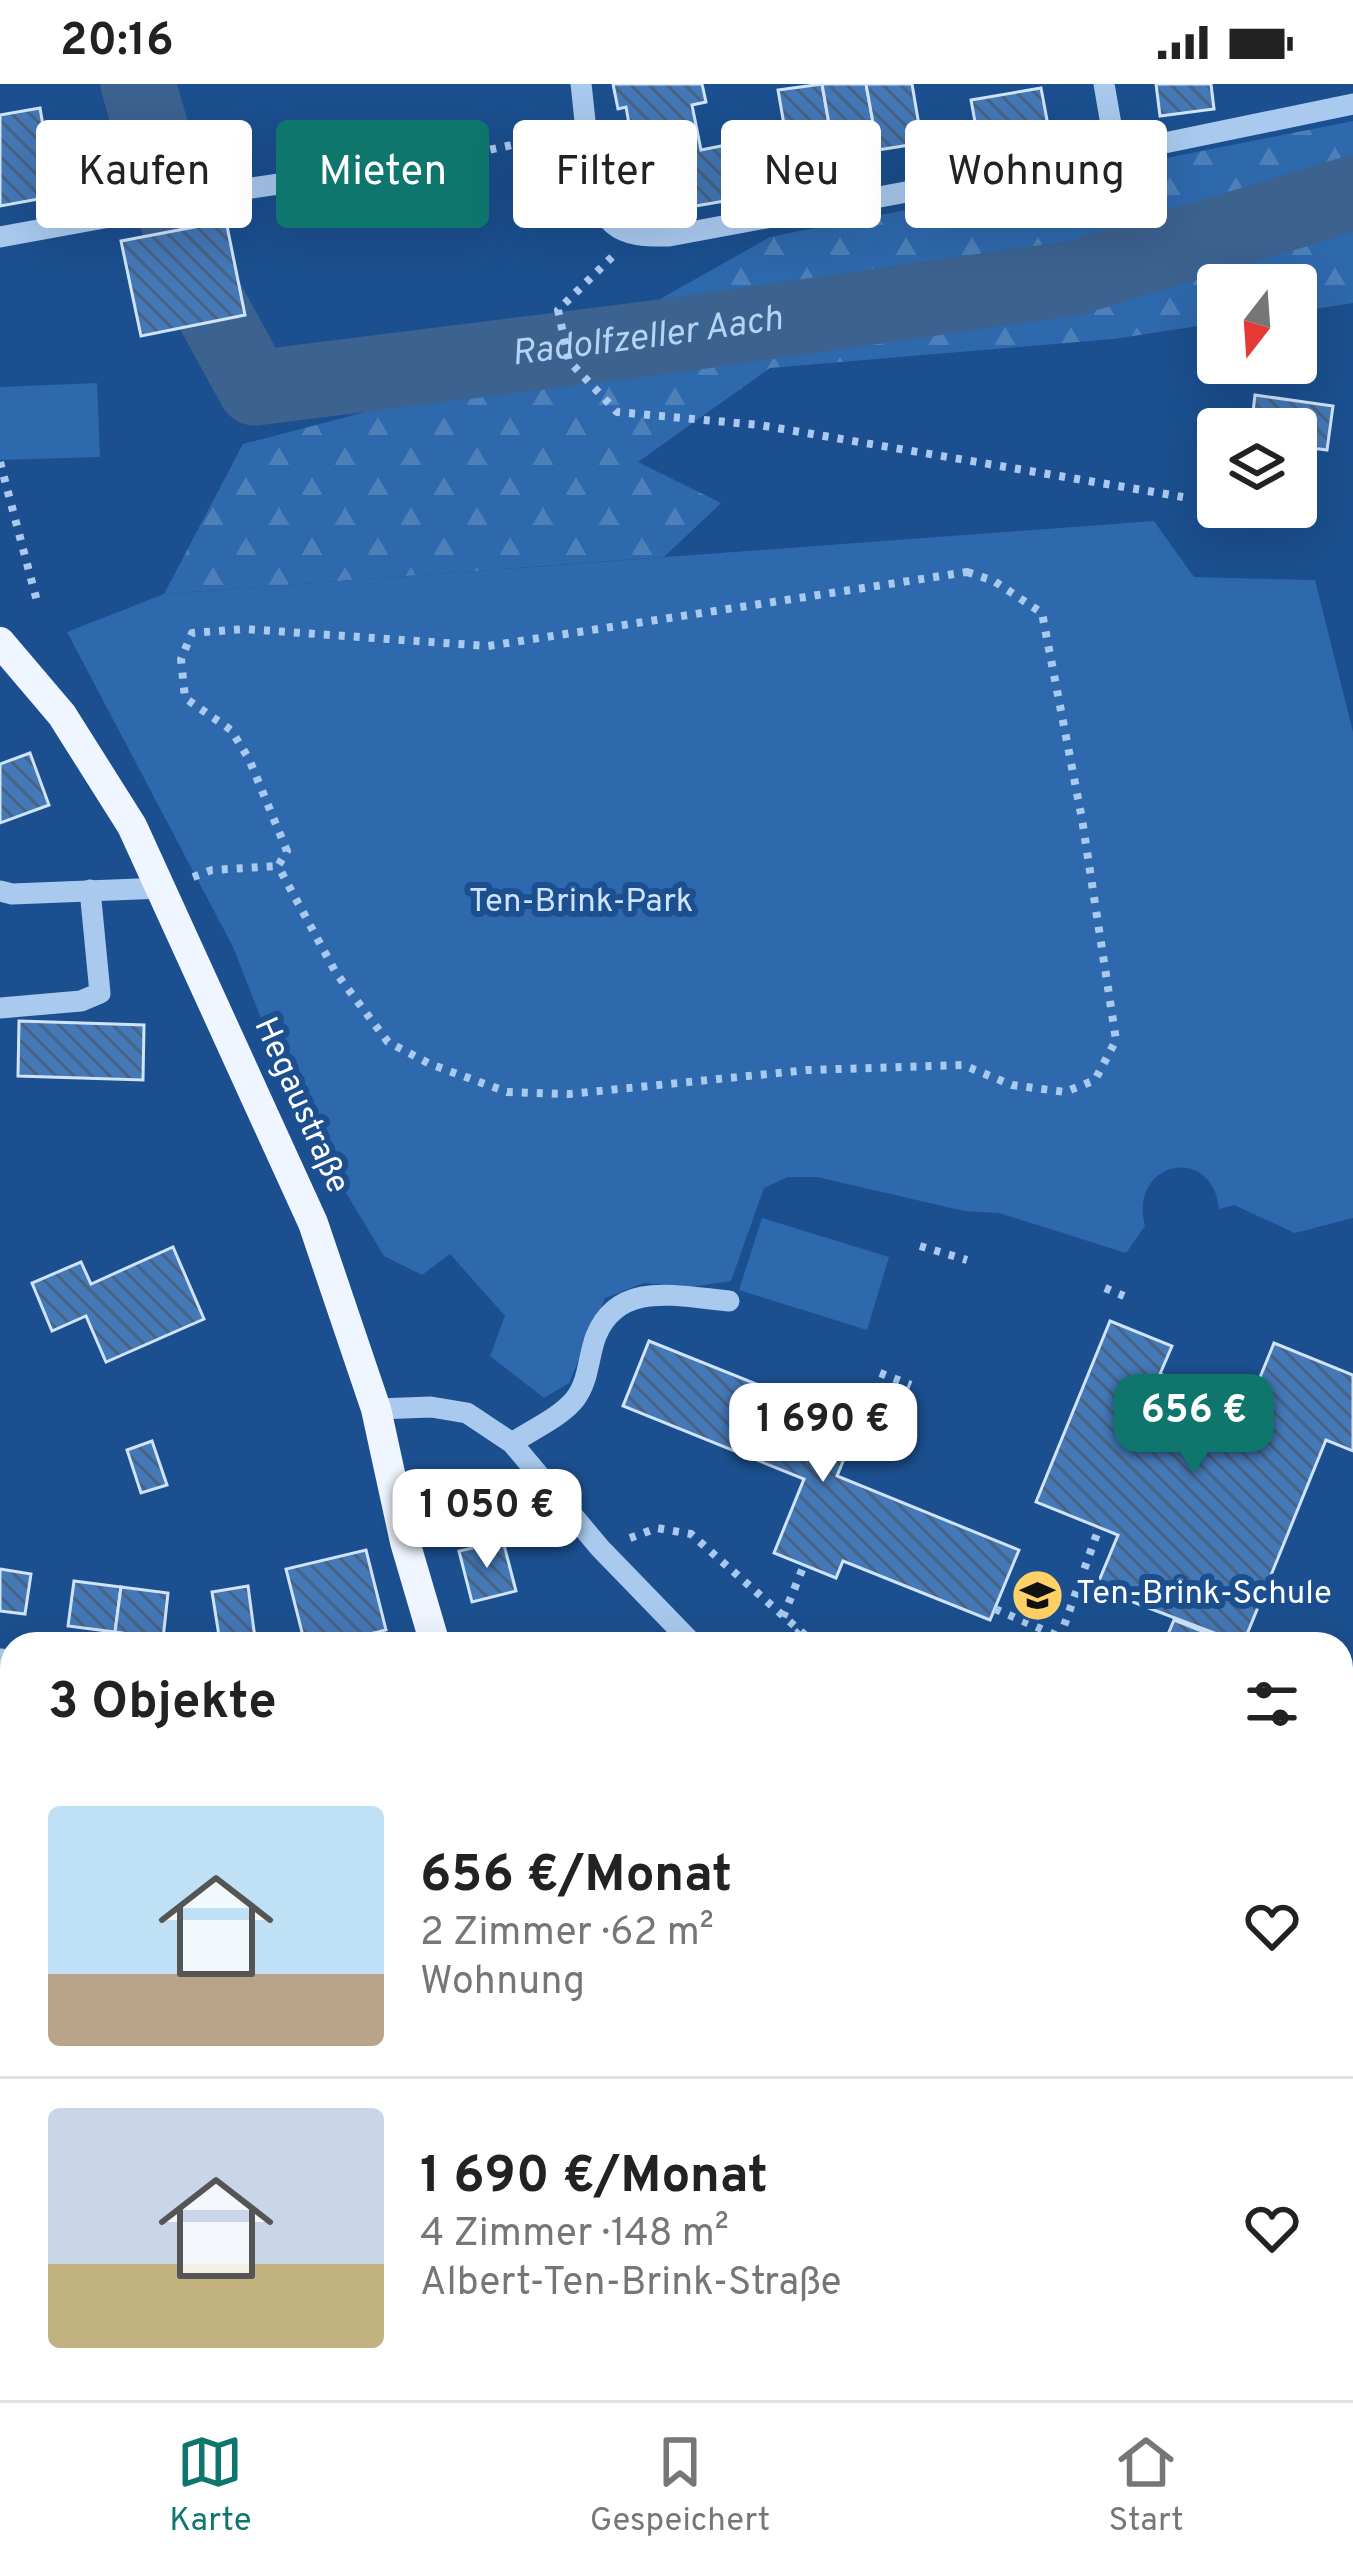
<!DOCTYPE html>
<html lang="de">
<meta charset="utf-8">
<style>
:root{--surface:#fff;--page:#f6f6f6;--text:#222;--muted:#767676;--line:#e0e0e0;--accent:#0f766e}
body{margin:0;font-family:Overpass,sans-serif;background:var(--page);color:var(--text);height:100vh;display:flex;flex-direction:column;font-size:45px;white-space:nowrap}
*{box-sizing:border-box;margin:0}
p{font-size:39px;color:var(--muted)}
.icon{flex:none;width:66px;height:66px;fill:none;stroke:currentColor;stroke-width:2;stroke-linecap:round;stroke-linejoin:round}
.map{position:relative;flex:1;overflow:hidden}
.panel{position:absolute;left:0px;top:1548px;width:1353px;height:768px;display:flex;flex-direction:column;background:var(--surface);border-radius:36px 36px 0 0;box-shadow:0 12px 48px #0002}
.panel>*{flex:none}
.banner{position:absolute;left:36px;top:36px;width:1281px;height:108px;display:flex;gap:24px}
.needle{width:78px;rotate:197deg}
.buttons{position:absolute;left:1197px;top:180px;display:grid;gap:24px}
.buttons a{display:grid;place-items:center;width:120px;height:120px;border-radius:12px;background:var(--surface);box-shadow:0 12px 48px #0002;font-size:60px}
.price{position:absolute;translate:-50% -102px;padding:0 27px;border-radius:24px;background:#fff;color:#222;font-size:39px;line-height:78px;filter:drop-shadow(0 3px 6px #0008)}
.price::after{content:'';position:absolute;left:50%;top:72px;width:36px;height:27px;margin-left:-18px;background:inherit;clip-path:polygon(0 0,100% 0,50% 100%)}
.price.on{background:var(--accent);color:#fff}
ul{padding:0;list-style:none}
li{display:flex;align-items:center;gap:36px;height:300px;padding:0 48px}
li+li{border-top:3px solid var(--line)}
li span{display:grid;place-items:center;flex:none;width:336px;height:240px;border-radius:12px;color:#555}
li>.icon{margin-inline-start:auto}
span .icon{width:144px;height:144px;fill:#fffc;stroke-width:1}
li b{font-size:51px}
h2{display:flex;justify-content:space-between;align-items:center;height:144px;padding:0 48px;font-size:51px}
.tag{padding:0 42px;border-radius:12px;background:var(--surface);box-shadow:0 12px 48px #0002;font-size:42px;line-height:108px}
.tag.on{background:var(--accent);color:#fff}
.status{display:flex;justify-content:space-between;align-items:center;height:84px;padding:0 60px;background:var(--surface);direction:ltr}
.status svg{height:33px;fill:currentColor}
.tab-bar{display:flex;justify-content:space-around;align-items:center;height:168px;border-top:3px solid var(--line);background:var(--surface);font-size:33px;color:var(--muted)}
.tab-bar a{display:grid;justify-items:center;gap:6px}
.tab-bar .on{color:var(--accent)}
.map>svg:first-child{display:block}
.forest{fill:url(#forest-firs)}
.green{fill:#2e69ad}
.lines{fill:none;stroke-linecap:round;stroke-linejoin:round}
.river{stroke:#3c6290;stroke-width:75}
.building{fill:url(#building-back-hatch);stroke:#cfe3fa;stroke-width:3}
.path{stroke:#a9c9ee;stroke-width:8;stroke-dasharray:6 9;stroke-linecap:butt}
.minor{stroke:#a9c9ee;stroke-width:21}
.major{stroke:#f0f6ff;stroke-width:30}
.rail{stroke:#fff;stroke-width:9;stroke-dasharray:21 9;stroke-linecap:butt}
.labels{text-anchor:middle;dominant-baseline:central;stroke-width:12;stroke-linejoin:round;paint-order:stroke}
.park-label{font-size:33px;fill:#cfe3fa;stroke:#1b4f8f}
.street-label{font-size:33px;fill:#fff;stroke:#1b4f8f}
.poi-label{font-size:33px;fill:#fff;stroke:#1b4f8f;text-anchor:start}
.water-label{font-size:36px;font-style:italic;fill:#b5d3f5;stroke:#1b4f8f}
</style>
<div class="status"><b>20:16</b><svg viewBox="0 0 49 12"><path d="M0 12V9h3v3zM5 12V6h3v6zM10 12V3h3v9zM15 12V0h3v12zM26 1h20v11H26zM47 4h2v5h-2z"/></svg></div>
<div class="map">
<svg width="1353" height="2316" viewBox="0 0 1353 2316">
<defs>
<pattern id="forest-firs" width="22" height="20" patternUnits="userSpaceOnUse" patternTransform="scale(3)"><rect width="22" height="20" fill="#2e69ad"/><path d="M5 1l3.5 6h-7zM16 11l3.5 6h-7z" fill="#4d80b9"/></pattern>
<pattern id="building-back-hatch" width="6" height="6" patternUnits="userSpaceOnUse" patternTransform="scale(3)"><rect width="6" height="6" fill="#4478b7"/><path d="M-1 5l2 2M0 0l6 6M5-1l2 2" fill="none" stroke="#486282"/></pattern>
</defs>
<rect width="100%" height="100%" fill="#1b4f8f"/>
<!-- forest -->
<path class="forest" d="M1353 37V219L1296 228V201H1218V239L1113 255 770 284 638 378 721 419 664 473 164 510 243 360 358 330 639 227 770 153Z"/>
<!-- green -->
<g class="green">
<path d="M97 299 100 373 0 376V303Z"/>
<path d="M1154 437 1194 493 1315 496 1353 648V1134L1295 1149 1234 1121 1219 1125C1213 1060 1128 1076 1145 1142L1126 1169 999 1129 964 1127 817 1093H788L764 1104 731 1197 692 1203 644 1199 605 1214 569 1299 544 1314 490 1272 505 1232 450 1170 422 1191 384 1172 299 1031 233 863 67 548 164 510Z"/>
<path d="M762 1134 889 1173 867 1246 739 1206Z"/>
</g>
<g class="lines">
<!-- river -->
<path class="river" id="s1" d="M138 0 194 193 255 304 669 252 1074 194 1353 109"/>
</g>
<!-- building -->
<g class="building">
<path d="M613 0H702L706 18 692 21 701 66 726 61 736 115 632 133 621 77 635 74 626 23 618 25Z"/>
<path d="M822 0 835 74 791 81 778 6Z"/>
<path d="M822 0H866L878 66 835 74Z"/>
<path d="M866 0H912L922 59 878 66Z"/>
<path d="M1156 0H1211L1214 25 1160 32Z"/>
<path d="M1041 4 1050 52 980 65 971 16Z"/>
<path d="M40 24 55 112 0 122V31Z"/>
<path d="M226 137 245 231 141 252 121 157Z"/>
<path d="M1255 311 1333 322 1327 366 1296 362V345H1251Z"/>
<path d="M30 669 49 721 0 739V680Z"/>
<path d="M19 937 144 941 143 996 18 992Z"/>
<path d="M173 1163 204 1235 106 1278 86 1232 52 1247 32 1199 81 1178 91 1200Z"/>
<path d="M1110 1237 1172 1262 1160 1290 1247 1325 1274 1259 1353 1291V1367L1326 1356 1243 1560 1096 1504 1118 1451 1036 1418Z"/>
<path d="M649 1257 858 1341 837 1392 1019 1466 990 1536 843 1477 836 1494 774 1469 804 1395 623 1322Z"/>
<path d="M152 1357 167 1401 141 1409 127 1366Z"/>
<path d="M503 1457 516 1507 472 1518 459 1467Z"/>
<path d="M366 1466 386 1546 329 1560H305L286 1485Z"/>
<path d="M0 1485 31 1490 25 1530 0 1527Z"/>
<path d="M74 1497 121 1503 115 1548 68 1542Z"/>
<path d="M248 1502 255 1554 220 1558 212 1508Z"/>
<path d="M121 1503 168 1509 163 1555 115 1548Z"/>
<path d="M1174 1536 1235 1560H1164Z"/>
<path d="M1341 1603 1353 1607V1677L1341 1706Z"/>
<path d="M0 1621 12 1622V1652L0 1650Z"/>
<path d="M0 2303 49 2311 48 2316H0Z"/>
<path d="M604 2304H657L658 2316H605Z"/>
<path d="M749 2304H814V2316H750Z"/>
<path d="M1179 2304H1213L1232 2316H1171Z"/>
</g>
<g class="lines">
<!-- path -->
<g class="path">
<path d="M461 72 558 51"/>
<path d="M612 173 558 226 569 277 617 328 759 341 1183 413"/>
<path d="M0 378 38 521"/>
<path d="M967 488 994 497 1042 529 1082 735 1116 956 1095 996 1065 1008 1012 1001 963 981 808 986 569 1010 507 1008 430 980 388 958 336 889 278 782 287 767 249 675 231 646 185 614 181 575 192 549 245 545 488 562Z"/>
<path d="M193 793 212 786 278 782"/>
<path d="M920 1162 967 1176"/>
<path d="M1105 1204 1124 1212"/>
<path d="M880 1289 911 1301"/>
<path d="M840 1334 853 1303"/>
<path d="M630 1454 657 1444 691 1450 815 1560"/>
<path d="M995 1525 1060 1553 1057 1560"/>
<path d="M783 1533 804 1481"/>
<path d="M786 1560 800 1547"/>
<path d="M1076 1560 1060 1553 1099 1444"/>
</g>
<!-- minor -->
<g class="minor">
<path d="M581 0C585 31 590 120 613 140 628 153 650 152 669 152L1116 69 1353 20"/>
<path d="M1104 0 1116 69"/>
<path d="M0 153 115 132 197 112 436 77"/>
<path d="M0 807 12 810 163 804"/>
<path d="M0 924 81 917 100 909 90 806"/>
<path d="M376 1325 431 1323 467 1329 512 1359 600 1464 693 1560"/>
<path d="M512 1359C531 1346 561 1333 575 1315 589 1297 588 1273 596 1252 619 1195 680 1213 729 1217"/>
<path d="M0 1575 12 1576"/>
<path d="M1341 1869 1353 1852"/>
<path d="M0 2076 12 2011"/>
<path d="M1341 2172 1353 2179"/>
<path d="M1341 2230 1353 2199"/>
<path d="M1096 2316 1108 2304"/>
<path d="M1308 2316 1312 2304"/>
</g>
<!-- major -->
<g class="major">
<path d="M0 558 62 631 132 742 313 1139 376 1325 405 1458 435 1560"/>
<path d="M544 2304 545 2316"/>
</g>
<!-- rail -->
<g class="rail">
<path d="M1341 1990 1353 1979"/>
<path d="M986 2316 998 2304"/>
</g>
</g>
<!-- icons -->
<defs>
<symbol id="school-disc" viewBox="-11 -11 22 22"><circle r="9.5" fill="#ffd166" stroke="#1b4f8f"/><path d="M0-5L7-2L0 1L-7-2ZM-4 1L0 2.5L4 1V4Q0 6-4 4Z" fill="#111"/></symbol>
</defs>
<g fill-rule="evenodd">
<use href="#school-disc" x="1008" y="1482" width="59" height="59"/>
</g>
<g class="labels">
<!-- park labels -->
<g class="park-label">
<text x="581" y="819">Ten-Brink-Park</text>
</g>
<!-- street labels -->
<g class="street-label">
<text transform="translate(300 1022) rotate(66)">Hegaustraße</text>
</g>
<!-- poi labels -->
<g class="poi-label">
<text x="1076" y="1511">Ten-Brink-Schule</text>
</g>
<!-- water labels -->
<g class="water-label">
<text stroke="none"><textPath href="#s1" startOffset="723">Radolfzeller Aach</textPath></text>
</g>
</g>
</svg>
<div class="buttons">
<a><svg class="needle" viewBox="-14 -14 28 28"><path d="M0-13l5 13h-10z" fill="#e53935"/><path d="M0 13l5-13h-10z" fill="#767676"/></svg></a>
<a><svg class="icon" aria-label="layers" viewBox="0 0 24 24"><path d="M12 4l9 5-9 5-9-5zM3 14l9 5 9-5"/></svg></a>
</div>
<b class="price on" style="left:1194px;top:1392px">656 €</b>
<b class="price" style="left:823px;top:1401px">1 690 €</b>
<b class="price" style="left:487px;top:1487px">1 050 €</b>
<div class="banner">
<a class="tag">Kaufen</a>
<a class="tag on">Mieten</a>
<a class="tag">Filter</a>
<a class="tag">Neu</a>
<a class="tag">Wohnung</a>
</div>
<section class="panel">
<h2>3 Objekte<svg class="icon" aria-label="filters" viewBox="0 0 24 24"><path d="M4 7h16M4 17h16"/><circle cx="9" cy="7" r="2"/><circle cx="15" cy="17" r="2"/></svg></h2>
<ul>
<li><span style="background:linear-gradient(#bfe0f5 70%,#b9a48a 0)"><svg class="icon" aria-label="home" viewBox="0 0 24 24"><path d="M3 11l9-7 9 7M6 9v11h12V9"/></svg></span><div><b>656 €/Monat</b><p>2 Zimmer · 62 m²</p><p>Wohnung</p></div><svg class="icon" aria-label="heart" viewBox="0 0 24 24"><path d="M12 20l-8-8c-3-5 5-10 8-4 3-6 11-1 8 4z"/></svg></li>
<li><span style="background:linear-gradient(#c9d6e8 65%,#c2b280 0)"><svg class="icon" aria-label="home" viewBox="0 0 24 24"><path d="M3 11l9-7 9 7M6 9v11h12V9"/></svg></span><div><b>1 690 €/Monat</b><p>4 Zimmer · 148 m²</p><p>Albert-Ten-Brink-Straße</p></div><svg class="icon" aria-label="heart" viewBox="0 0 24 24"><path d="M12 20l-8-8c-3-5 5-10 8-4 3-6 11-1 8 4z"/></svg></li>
</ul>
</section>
</div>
<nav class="tab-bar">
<a class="on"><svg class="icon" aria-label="map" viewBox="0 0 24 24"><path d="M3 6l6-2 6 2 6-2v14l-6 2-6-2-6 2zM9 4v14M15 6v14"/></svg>Karte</a>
<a><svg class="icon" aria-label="saved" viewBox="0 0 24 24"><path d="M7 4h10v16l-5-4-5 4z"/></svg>Gespeichert</a>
<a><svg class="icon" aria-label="home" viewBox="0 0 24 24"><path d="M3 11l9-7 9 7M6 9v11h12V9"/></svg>Start</a>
</nav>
